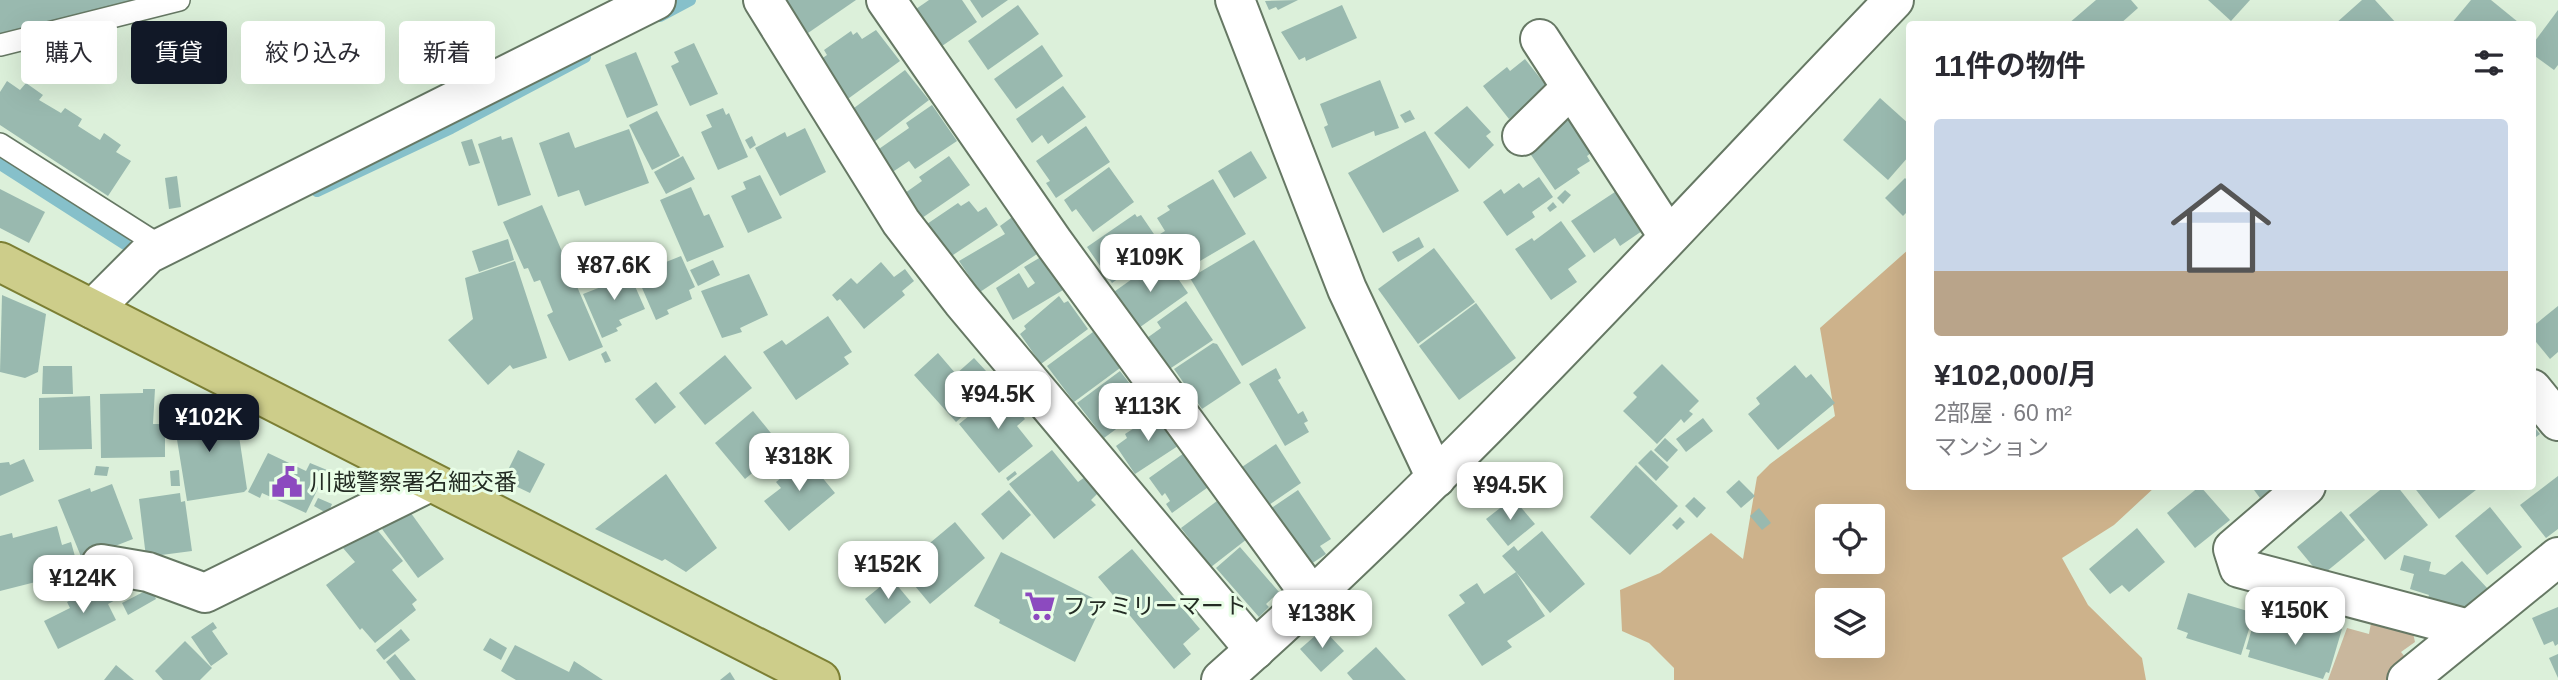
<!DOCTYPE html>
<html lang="ja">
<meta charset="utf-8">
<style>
:root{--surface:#fff;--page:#f7f7f7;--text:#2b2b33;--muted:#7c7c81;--line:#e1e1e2;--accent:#111827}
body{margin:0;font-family:Helvetica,"Noto Sans JP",sans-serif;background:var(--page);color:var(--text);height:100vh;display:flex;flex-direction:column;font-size:26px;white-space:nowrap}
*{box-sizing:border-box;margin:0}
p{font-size:23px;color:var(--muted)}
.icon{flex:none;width:38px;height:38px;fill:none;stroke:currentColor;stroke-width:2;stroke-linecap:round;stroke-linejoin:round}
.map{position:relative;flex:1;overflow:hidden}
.panel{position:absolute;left:1906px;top:21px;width:630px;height:469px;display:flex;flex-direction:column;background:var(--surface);border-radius:7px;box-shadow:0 7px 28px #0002}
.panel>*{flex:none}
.top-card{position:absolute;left:21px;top:21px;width:665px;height:63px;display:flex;gap:14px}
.fabs{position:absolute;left:1815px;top:504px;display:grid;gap:14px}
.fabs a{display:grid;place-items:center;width:70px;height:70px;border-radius:7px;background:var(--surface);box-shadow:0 7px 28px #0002;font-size:35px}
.price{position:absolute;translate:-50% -60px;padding:0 16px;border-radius:14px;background:#fff;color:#222;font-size:23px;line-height:46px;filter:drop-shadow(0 2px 4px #0008)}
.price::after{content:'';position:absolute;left:50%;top:42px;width:21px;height:16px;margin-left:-10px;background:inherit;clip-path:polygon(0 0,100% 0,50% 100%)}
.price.active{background:var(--accent);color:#fff}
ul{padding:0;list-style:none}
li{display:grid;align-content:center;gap:14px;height:371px;padding:0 28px}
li+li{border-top:2px solid var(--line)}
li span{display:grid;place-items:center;height:217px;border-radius:7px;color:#555}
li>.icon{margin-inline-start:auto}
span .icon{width:126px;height:126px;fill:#fffc;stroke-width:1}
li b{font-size:30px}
h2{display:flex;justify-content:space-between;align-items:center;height:84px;padding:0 28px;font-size:30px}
.tag{padding:0 24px;border-radius:7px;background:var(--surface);box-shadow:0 7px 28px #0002;font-size:24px;line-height:63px}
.tag.active{background:var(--accent);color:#fff}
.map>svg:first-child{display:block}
.green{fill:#c9b79d}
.forest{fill:#cdb28b;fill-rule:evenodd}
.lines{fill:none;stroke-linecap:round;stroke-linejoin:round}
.stream{stroke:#86c0ca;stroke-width:12}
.building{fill:#99b9af}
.service-casing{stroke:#667864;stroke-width:24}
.minor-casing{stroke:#667864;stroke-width:42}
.tertiary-casing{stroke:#667864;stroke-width:42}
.primary-casing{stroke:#7c7f34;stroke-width:42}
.service{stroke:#fff;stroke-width:21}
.minor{stroke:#fff;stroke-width:38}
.tertiary{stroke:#fff;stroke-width:38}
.primary{stroke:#cdcd8a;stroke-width:38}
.labels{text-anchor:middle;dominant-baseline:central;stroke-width:6;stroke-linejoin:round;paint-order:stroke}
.poi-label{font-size:23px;fill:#242c24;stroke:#e9fee7;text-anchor:start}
</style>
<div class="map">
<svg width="2558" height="680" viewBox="0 0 2558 680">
<rect width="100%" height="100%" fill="#dcf0da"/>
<!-- green -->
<path class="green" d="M2371 623 2413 633 2415 642 2401 652 2409 662 2386 680H2328L2347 628 2369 634Z"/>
<!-- forest -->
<path class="forest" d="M1909 249V486L2155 487 2114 525 2062 558 2088 605 2142 658 2146 680H1674V668L1649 643 1622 631 1620 590 1660 573 1711 533 1743 559 1757 477 1770 464 1835 416 1820 328ZM1827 516H1872V562H1827ZM1827 600H1872V646H1827Z"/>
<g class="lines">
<!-- stream -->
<g class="stream">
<path d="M660 16 690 0"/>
<path d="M0 164 125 244"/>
<path d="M317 191 451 128 585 57"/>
</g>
</g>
<!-- building -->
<g class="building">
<path d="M0 0H131V1L0 34Z"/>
<path d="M785 0H856L808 33Z"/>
<path d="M929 0H962L977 22 942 46 916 9Z"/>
<path d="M970 0H1008L982 18Z"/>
<path d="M1298 0 1278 10 1276 7 1269 10 1265 1Z"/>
<path d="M2096 0H2131L2138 8 2120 24H2068Z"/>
<path d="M2208 0H2250L2231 21Z"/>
<path d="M2362 0H2375L2397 24H2335Z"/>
<path d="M2471 0H2491L2518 22 2451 24Z"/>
<path d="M1018 5 1039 34 988 70 968 41Z"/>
<path d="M1342 5 1357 38 1306 61 1305 57 1299 60 1281 32Z"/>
<path d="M2558 10V65L2554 70 2532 54V45Z"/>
<path d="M876 30 900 61 845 101 817 62 827 55 824 50 851 31 853 35 857 32 862 39Z"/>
<path d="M694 43 718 94 690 106 671 66 679 62 674 52Z"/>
<path d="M1042 45 1063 76 1016 109 994 79Z"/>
<path d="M636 52 658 105 627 118 605 65Z"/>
<path d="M1525 59 1548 88 1509 119 1483 86 1507 67 1510 71Z"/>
<path d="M905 70 929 100 874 142 850 111Z"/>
<path d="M1380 80 1399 128 1375 136 1374 131 1332 148 1324 127 1328 125 1320 104Z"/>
<path d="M7 81 20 90 26 83 43 95 39 100 61 113 65 108 82 119 78 126 100 140 104 133 121 145 116 152 131 161 108 196 0 125V92Z"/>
<path d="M1063 86 1086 117 1048 144 1042 135 1032 143 1016 119Z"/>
<path d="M1880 98 1909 124V156L1888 180 1843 140Z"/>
<path d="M932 105 957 141 915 169 909 161 891 173 876 151 909 128 906 123Z"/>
<path d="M1467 106 1491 132 1486 136 1494 145 1469 169 1434 133Z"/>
<path d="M723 108 726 115 729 113 748 157 718 170 701 132 712 127 706 115Z"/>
<path d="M1410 110 1415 119 1405 123 1400 115Z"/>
<path d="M657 111 680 156 652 170 629 125Z"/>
<path d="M1573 117 1595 150 1587 156 1590 161 1577 169 1580 173 1555 190 1529 152V147Z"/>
<path d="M1086 126 1110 162 1056 198 1046 183 1050 181 1036 161Z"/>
<path d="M805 128 826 172 780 196 755 148 785 132 787 137Z"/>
<path d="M629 129 649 183 585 206 579 190 558 197 539 143 569 132 575 148Z"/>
<path d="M1425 131 1459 191 1383 233 1348 173Z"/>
<path d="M501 136 502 140 512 137 531 195 498 206 478 144Z"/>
<path d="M752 136 756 145 750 149 745 140Z"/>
<path d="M472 139 480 163 469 166 461 142Z"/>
<path d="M1251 151 1267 178 1234 198 1218 171Z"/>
<path d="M683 156 695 179 666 194 654 172Z"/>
<path d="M949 156 970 185 922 218 905 193 922 181 919 177Z"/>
<path d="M1109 167 1134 202 1093 232 1076 209 1072 212 1064 200Z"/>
<path d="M760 175 782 218 748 233 731 196 746 189 743 182Z"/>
<path d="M177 176 181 207 169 209 165 178Z"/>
<path d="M1539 177 1553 197 1532 212 1535 217 1507 236 1483 202 1501 189 1504 194 1519 183 1523 188Z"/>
<path d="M1905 178 1909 182V210L1903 216 1885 198Z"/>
<path d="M1213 179 1246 234 1200 261 1198 257 1184 265 1182 261 1178 263 1160 234 1165 231 1157 218 1170 210 1167 206Z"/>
<path d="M691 187 704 216 709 214 724 247 687 262 660 200Z"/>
<path d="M0 189 45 212 29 243 0 228Z"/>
<path d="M1565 190 1571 195 1563 204 1557 198Z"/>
<path d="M1618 190 1642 231 1620 246 1615 238 1594 253 1571 221Z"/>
<path d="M969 201 978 212 986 207 998 225 950 257 927 224 958 203 961 206Z"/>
<path d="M1553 202 1557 207 1550 212 1547 208Z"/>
<path d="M542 205 603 347 569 361 547 315 553 312 540 280 534 282 528 268 524 269 503 222Z"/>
<path d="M1135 214 1137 217 1141 215 1158 240 1154 243 1159 250 1112 283 1087 247Z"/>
<path d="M1015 215 1040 252 980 292 959 261 1005 234 1000 226Z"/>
<path d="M1561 221 1586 256 1568 269 1577 282 1551 300 1515 249 1532 238 1534 241Z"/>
<path d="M1419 237 1424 247 1398 262 1392 252Z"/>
<path d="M508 239 514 260 479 272 472 251Z"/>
<path d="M1254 240 1306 328 1242 366 1190 278Z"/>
<path d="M1434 248 1475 302 1418 344 1378 289Z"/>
<path d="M1046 254 1068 287 1013 320 996 288 1019 273 1028 288 1035 283 1024 267Z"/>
<path d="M681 256 695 287 689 290 692 299 667 310 669 314 656 320 636 274Z"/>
<path d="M1163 257 1188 293 1136 330 1111 294Z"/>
<path d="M713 260 720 275 698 286 690 270Z"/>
<path d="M515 261 547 358 513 369 510 365 488 385 448 340 473 319 465 278Z"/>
<path d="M881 262 894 277 905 269 914 281 902 291 905 295 864 329 840 299 837 301 832 295 851 278 857 284Z"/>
<path d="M627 268 645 309 619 320 622 325 616 328 618 331 602 338 583 294 601 287 598 280Z"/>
<path d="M749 274 768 315 740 328 742 332 722 338 701 291Z"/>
<path d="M2 295 46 314 38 372 25 378 0 372Z"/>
<path d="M1059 296 1064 303 1068 301 1088 329 1041 364 1020 334 1026 329 1024 326Z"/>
<path d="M1186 301 1213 340 1168 370 1147 338 1161 328 1157 322Z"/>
<path d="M1476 303 1516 358 1459 400 1419 346Z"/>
<path d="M2558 306V352L2550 359 2532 337V327Z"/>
<path d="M828 316 852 352 844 357 849 364 796 400 763 352 782 340 786 345Z"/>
<path d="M1093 332 1120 368 1074 402 1047 366Z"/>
<path d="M1213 343 1217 344 1241 383 1202 409 1174 369Z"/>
<path d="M606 351 611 361 605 363 601 354Z"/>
<path d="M938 353 956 374 974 358 998 384 956 422 914 375Z"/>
<path d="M725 355 752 388 705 425 679 393Z"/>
<path d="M1662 364 1699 401 1689 411 1693 414 1684 423 1681 419 1657 444 1623 411 1637 397 1633 393Z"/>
<path d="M1795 365 1806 378 1811 374 1835 403 1778 450 1748 414 1760 404 1756 398Z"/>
<path d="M43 366H72L73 394H42Z"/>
<path d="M1276 368 1281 378 1278 380 1298 414 1303 411 1308 421 1304 423 1309 432 1285 446 1249 384Z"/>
<path d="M1120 371 1147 406 1104 438 1077 403Z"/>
<path d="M656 382 676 407 655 424 635 399Z"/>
<path d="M143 389H155L153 424H165V457L101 458 100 394 143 393Z"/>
<path d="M1001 390 1025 419 1017 426 1033 446 999 473 959 424Z"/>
<path d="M90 396 92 449 39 450V398Z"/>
<path d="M191 406 192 410 210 407 230 417 233 437 239 436 247 489 244 492 187 501 172 409Z"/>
<path d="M753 411 783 448 745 479 715 443Z"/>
<path d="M1159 412 1181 444 1135 474 1116 446 1127 438 1125 434Z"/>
<path d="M1703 418 1713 431 1686 452 1676 439Z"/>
<path d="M2532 424 2540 434 2532 440Z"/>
<path d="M1665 438 1678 450 1667 462 1654 450Z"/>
<path d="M1276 444 1301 483 1266 507 1239 469Z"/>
<path d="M518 450 545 464 530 493 503 480Z"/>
<path d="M1052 450 1078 482 1085 477 1098 493 1091 500 1096 505 1054 539 1009 484Z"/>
<path d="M1651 450 1669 467 1656 481 1638 463Z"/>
<path d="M1187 451 1211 485 1172 513 1166 504 1170 501 1165 493 1162 496 1149 478Z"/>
<path d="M268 453 306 471 310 463 327 470 306 513 262 493 260 498 248 492Z"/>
<path d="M802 453 835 493 789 531 764 501 781 488 776 482 791 470 788 465Z"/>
<path d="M24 459 34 481 0 496V463L9 462 10 465Z"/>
<path d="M1636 465 1678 506 1630 555 1590 517Z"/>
<path d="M96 466 109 467 107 476 94 475Z"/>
<path d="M179 470 180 486H171L170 471Z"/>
<path d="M1015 471 1017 474 1008 481 1006 478Z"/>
<path d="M666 474 717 548 686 572 665 559 662 561 595 529Z"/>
<path d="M2558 476V529L2546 538 2520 505Z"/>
<path d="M1739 480 1755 496 1741 508 1726 492Z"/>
<path d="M112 484 133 539 82 559 58 500 90 488 91 492Z"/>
<path d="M2200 486 2230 520 2195 548 2167 513Z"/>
<path d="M2251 486H2275L2260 498Z"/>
<path d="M2385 486H2397L2428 525 2385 560 2349 515Z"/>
<path d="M2413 486H2481L2439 519Z"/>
<path d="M1009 490 1031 515 1003 540 981 514Z"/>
<path d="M1298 490 1331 539 1320 546 1326 554 1311 564 1306 556 1300 561 1267 511Z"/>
<path d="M180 493 181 502 185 501 192 551 146 557 139 499Z"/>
<path d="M1694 497 1706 508 1697 518 1685 506Z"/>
<path d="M318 498 332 504 328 514 314 506Z"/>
<path d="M1513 498 1535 524 1508 546 1486 519Z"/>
<path d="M1217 501 1247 539 1211 567 1181 528Z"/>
<path d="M2490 507 2522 547 2487 575 2455 536Z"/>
<path d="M1759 508 1771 523 1762 530 1750 516Z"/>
<path d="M408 509 444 559 418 578 382 529Z"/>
<path d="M2341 511 2365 540 2321 576 2297 547Z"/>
<path d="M1680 517 1685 522 1677 530 1672 525Z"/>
<path d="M955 522 985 558 930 604 900 568Z"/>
<path d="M57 526 62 545 71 542 79 571 0 591V536L12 533 13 538Z"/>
<path d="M374 526 403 561 392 570 417 600 412 604 416 610 375 643 362 628 360 630 326 585 355 562 343 548Z"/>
<path d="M2137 528 2165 562 2129 592 2122 585 2110 594 2089 569Z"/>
<path d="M1542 531 1585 584 1550 613 1516 572 1545 616 1507 641 1512 647 1482 666 1448 615 1465 603 1459 595 1477 583 1484 594 1516 572 1502 556 1514 546 1518 551Z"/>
<path d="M1240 547 1279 592 1266 604 1269 607 1259 617 1216 568Z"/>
<path d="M1132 549 1200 629 1183 644 1191 654 1174 669 1098 577Z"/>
<path d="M1001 552 1103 603 1075 662 999 623 1000 620 974 606Z"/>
<path d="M2404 555 2431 562 2429 571 2445 575 2462 561 2488 589 2474 600 2471 613 2427 601 2429 595 2410 589 2414 574 2400 570Z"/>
<path d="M891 578 911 602 885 624 865 599Z"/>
<path d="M110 580 119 598 108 604 116 620 58 649 44 621 70 608 67 602Z"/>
<path d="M151 588 156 599 128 615 122 603Z"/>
<path d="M2188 593 2254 613 2241 655 2186 638 2188 633 2177 629Z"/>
<path d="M2558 607V644L2555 646 2553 641 2544 645 2532 618Z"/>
<path d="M2255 618 2305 633 2309 619 2342 629 2329 673 2326 672 2323 679 2248 657 2250 650 2246 649Z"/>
<path d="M213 622 217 628 212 631 228 654 211 666 191 637Z"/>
<path d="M401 629 410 640 384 660 376 650Z"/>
<path d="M1323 629 1344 651 1321 672 1300 649Z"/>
<path d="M490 638 507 648 501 660 483 650Z"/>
<path d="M185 641 212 668 200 680H163L155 671Z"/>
<path d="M515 645 569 672 574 661 603 680H516L501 671Z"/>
<path d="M1376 647 1406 680H1353L1347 673Z"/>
<path d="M395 654 416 680H400L386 662Z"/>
<path d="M2558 654V678L2549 658Z"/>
<path d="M116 665 134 680H104Z"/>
<path d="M730 672 735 680H720Z"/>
</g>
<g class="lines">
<defs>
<g id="service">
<path d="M0 45 179 0"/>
<path d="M0 144 162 247"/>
</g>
<g id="minor">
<path d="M763 0 901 222 962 301 1255 650"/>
<path d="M886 0 1054 243 1313 598"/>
<path d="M1235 0 1347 289 1436 478"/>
<path d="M1540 39 1668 236"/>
<path d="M1522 136 1571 88"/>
<path d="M93 309 148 254 656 0"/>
<path d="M2532 389 2558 421"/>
<path d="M2306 486 2233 549 2239 568 2469 629"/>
<path d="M101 564 148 572 205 593 430 482"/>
<path d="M2407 680 2558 557"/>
</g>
<path id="tertiary" d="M1221 680C1459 469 1673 230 1894 0"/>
<path id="primary" d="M0 262 820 680"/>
</defs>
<!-- service casing -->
<use href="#service" class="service-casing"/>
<!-- minor casing -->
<use href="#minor" class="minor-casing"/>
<!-- tertiary casing -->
<use href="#tertiary" class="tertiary-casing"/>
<!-- primary casing -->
<use href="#primary" class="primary-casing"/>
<!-- service -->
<use href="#service" class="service"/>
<!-- minor -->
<use href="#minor" class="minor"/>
<!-- tertiary -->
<use href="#tertiary" class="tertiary"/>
<!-- primary -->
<use href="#primary" class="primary"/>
</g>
<!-- icons -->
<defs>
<symbol id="civic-bare" viewBox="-9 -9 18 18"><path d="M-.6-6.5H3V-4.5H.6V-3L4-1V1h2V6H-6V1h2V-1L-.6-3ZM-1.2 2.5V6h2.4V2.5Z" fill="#8c4abf" stroke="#e9fee7" stroke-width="2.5" paint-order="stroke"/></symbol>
<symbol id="supermarket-bare" viewBox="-9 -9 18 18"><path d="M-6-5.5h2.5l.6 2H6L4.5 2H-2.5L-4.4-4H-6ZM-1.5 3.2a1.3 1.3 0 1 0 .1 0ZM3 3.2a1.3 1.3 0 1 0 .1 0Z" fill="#8c4abf" stroke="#e9fee7" stroke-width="2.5" paint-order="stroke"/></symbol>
</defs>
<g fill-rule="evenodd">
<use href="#civic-bare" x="265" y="460" width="44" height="44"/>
<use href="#supermarket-bare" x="1018" y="584" width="44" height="44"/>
</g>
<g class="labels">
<!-- poi labels -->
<g class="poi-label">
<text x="310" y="482">川越警察署名細交番</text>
<text x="1063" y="606">ファミリーマート</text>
</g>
</g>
</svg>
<div class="fabs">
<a><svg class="icon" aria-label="locate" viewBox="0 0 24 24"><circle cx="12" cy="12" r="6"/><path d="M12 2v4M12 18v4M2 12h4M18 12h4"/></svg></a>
<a><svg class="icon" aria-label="layers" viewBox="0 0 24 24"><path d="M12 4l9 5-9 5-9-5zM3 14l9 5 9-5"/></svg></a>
</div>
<b class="price" style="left:1150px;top:294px">¥109K</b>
<b class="price" style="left:614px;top:302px">¥87.6K</b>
<b class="price" style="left:998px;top:431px">¥94.5K</b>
<b class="price" style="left:1148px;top:443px">¥113K</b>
<b class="price active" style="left:209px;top:454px">¥102K</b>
<b class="price" style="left:799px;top:493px">¥318K</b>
<b class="price" style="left:1510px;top:522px">¥94.5K</b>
<b class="price" style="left:888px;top:601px">¥152K</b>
<b class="price" style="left:83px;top:615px">¥124K</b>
<b class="price" style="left:2295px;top:647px">¥150K</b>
<b class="price" style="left:1322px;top:650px">¥138K</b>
<div class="top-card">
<a class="tag">購入</a>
<a class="tag active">賃貸</a>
<a class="tag">絞り込み</a>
<a class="tag">新着</a>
</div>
<section class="panel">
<h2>11件の物件<svg class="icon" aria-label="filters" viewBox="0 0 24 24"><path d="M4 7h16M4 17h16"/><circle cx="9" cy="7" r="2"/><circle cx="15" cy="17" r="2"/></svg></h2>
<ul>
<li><span style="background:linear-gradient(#c9d6e8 70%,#b9a48a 0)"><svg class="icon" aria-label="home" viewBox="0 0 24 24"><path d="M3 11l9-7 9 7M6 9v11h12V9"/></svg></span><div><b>¥102,000/月</b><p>2部屋 · 60 m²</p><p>マンション</p></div></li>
</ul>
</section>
</div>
